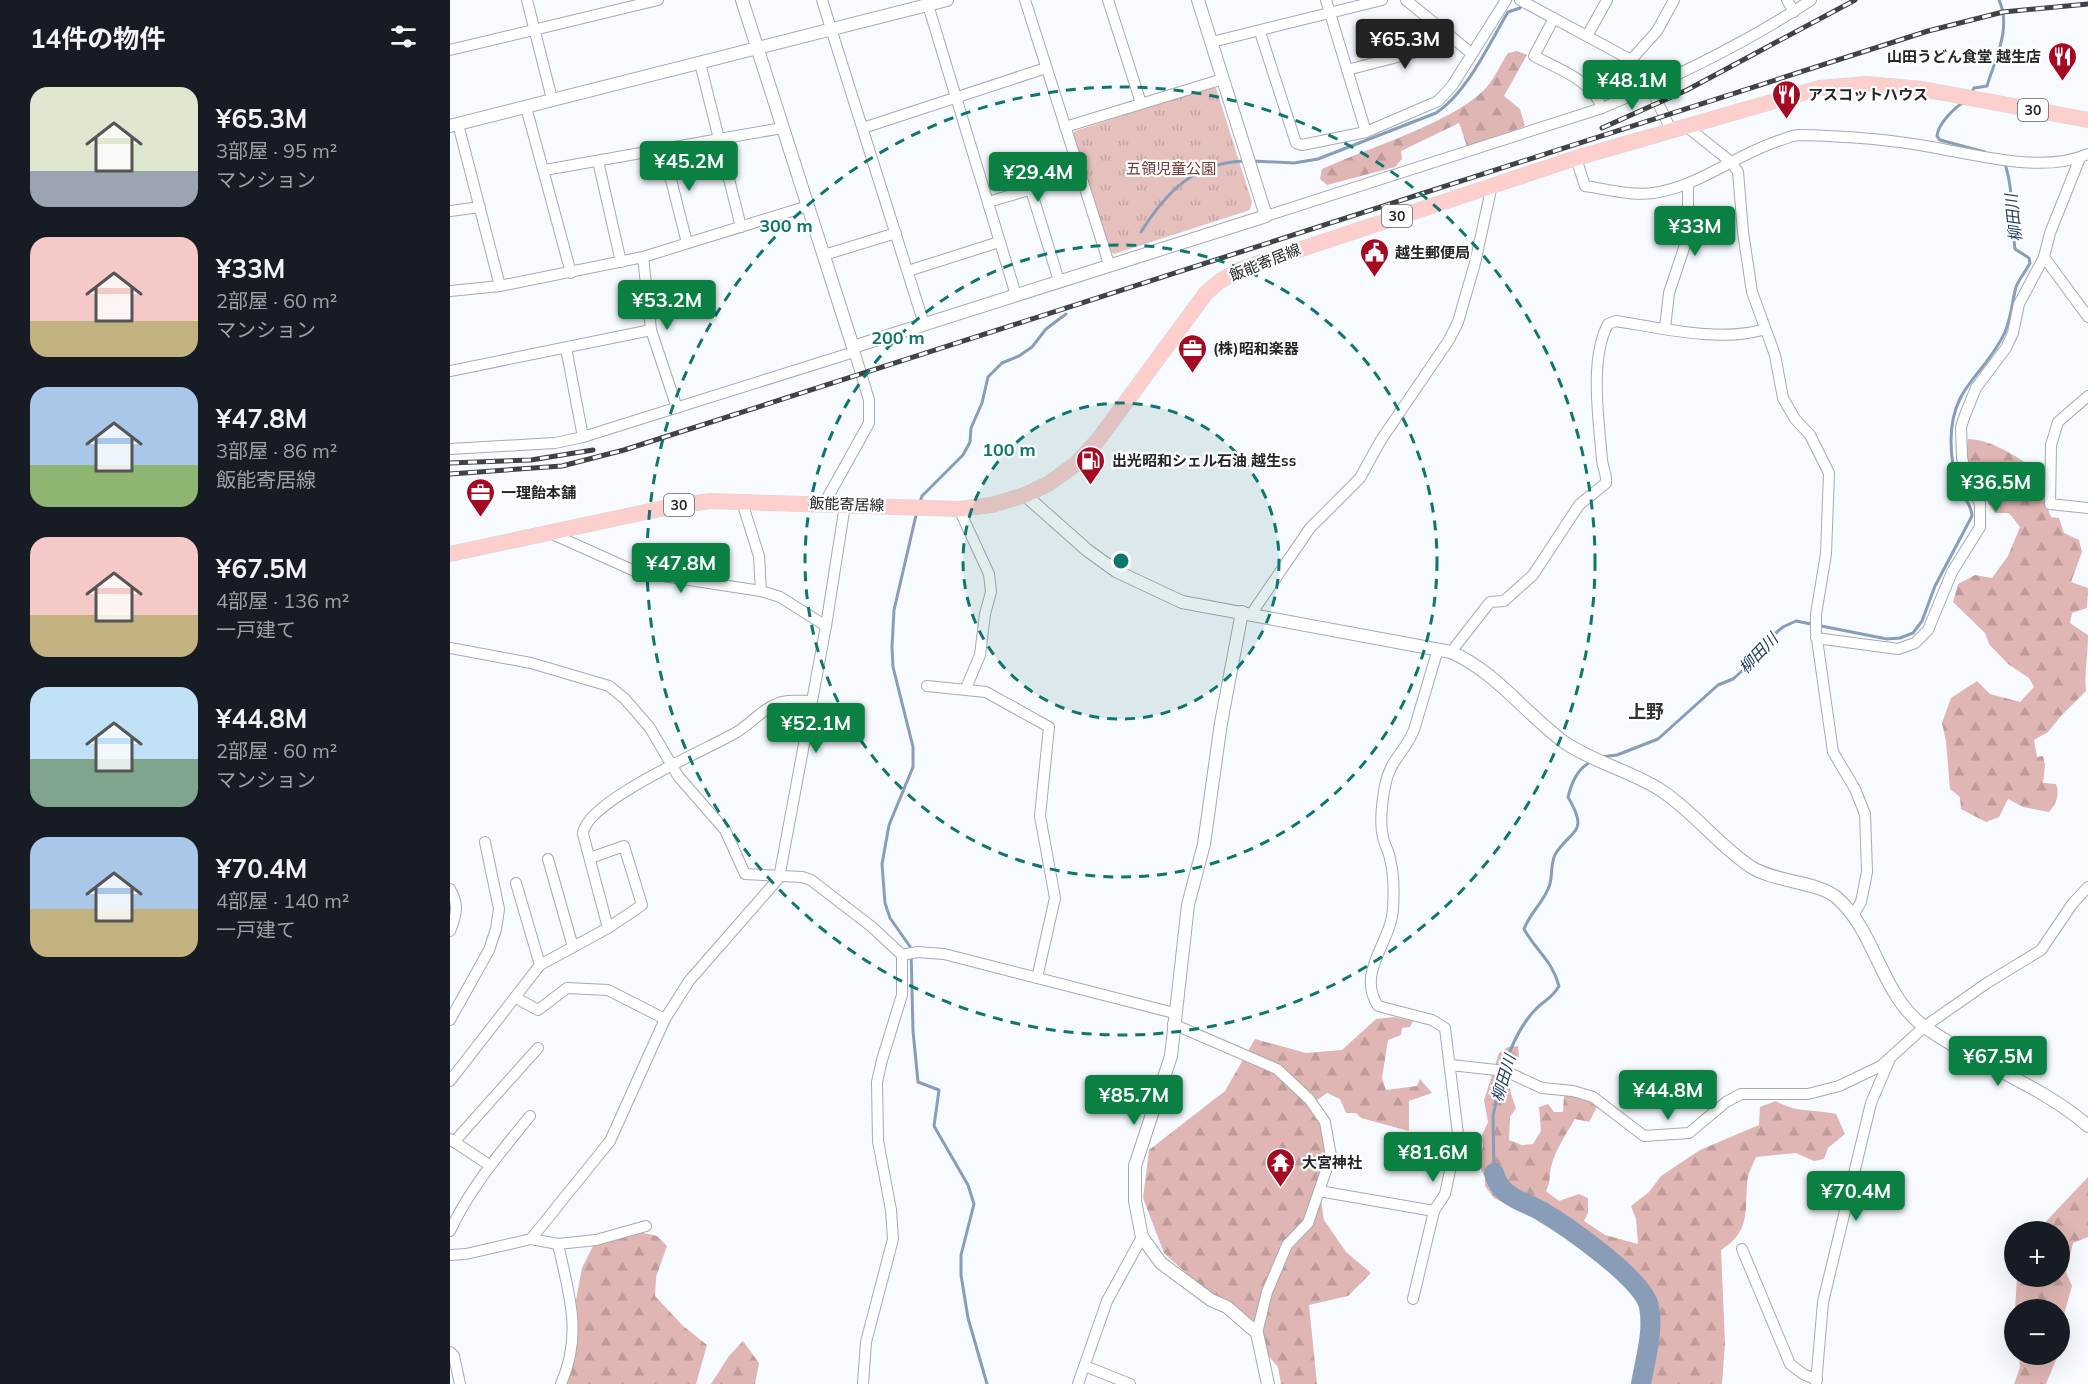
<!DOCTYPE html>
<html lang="ja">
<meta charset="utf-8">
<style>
:root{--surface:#171b24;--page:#242831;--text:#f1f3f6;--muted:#9ea1a6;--accent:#0b8043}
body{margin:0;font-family:Mulish,"Noto Sans JP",sans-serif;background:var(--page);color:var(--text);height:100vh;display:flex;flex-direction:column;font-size:22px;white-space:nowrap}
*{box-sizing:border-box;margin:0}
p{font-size:20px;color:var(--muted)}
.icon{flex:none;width:33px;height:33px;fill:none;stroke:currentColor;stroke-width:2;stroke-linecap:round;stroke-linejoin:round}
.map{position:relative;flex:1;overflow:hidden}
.sheet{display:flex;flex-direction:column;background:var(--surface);width:450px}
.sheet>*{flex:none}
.tools{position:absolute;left:1554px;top:1221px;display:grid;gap:12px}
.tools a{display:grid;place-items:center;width:66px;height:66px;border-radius:50%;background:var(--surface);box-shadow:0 6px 24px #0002;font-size:30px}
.price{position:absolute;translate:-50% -51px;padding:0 14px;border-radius:6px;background:var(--accent);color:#fff;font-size:20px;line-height:39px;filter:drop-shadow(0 2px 3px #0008)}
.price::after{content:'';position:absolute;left:50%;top:36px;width:18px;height:14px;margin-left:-9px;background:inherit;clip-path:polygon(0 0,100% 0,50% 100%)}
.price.selected{background:#222;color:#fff}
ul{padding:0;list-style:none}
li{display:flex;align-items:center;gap:18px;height:150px;padding:0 30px}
li span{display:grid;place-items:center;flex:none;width:168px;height:120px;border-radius:18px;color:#555}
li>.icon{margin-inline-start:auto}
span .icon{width:72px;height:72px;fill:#fffc;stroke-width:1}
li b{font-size:26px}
h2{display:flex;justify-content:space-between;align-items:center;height:72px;padding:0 30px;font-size:26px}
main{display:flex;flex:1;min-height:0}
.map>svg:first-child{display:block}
.grass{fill:url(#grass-tufts)}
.forest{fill:url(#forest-firs)}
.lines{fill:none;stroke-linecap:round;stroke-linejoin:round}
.stream{stroke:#899db9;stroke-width:3}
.river{stroke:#899db9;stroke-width:20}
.minor-casing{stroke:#a6abb2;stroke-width:12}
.tertiary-casing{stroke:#a6abb2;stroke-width:14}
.primary-casing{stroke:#d7d8d8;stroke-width:16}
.minor{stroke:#fff;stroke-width:10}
.tertiary{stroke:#fff;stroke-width:12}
.primary{stroke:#fdcfcc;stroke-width:15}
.rail-casing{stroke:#404245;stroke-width:5}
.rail{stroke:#fff;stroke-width:3;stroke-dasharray:9;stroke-linecap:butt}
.ring{fill:none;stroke:#0f766e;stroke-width:3;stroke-dasharray:10 8}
.labels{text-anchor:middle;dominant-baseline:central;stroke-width:4.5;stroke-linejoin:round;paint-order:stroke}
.shield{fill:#fff;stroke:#656668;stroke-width:1.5}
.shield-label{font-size:14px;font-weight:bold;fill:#232528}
.poi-label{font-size:15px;font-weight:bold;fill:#232528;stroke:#fff;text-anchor:start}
.park-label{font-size:15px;fill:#6f3836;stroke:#fff}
.street-label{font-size:15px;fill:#232528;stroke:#fff}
.water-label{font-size:16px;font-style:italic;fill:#213e66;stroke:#fff}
.quarter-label{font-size:18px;font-weight:bold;fill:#2f3338;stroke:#fff}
.centre{fill:#0f766e;stroke:#fff;stroke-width:3}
.ring-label{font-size:18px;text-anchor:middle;font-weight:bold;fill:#0f766e;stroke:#fff;stroke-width:4.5;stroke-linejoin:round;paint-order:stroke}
</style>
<main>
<section class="sheet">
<h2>14件の物件<svg class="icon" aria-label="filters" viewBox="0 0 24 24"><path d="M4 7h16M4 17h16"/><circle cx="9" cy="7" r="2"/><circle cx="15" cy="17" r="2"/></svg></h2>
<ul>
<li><span style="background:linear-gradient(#dfe7d0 70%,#9aa5b1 0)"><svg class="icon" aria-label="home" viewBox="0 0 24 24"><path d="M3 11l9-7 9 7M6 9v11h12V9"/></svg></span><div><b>¥65.3M</b><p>3部屋 · 95 m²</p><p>マンション</p></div></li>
<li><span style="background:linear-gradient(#f6c9c9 70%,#c2b280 0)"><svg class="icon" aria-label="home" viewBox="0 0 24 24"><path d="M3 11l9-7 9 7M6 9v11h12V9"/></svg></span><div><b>¥33M</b><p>2部屋 · 60 m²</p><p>マンション</p></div></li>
<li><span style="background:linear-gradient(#a9c7e8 65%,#8fb573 0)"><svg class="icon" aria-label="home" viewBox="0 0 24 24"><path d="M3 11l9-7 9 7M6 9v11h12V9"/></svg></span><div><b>¥47.8M</b><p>3部屋 · 86 m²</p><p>飯能寄居線</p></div></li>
<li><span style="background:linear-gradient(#f6c9c9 65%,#c2b280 0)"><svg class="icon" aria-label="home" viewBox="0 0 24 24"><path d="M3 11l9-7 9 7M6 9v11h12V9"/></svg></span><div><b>¥67.5M</b><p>4部屋 · 136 m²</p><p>一戸建て</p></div></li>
<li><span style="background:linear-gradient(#bfe0f5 60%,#7fa58c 0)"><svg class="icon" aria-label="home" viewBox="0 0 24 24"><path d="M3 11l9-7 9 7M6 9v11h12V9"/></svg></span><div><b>¥44.8M</b><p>2部屋 · 60 m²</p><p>マンション</p></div></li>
<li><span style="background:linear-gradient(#a9c7e8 60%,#c2b280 0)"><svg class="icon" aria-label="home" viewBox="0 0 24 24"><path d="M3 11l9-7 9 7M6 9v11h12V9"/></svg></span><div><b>¥70.4M</b><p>4部屋 · 140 m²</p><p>一戸建て</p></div></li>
</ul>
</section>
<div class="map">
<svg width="1638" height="1384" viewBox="0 0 1638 1384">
<defs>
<pattern id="grass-tufts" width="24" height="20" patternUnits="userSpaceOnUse" patternTransform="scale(1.5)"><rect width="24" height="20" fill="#e5c0bd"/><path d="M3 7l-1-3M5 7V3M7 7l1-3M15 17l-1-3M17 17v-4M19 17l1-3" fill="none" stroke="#c4a5a2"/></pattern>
<pattern id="forest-firs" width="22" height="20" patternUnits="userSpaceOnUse" patternTransform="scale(1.5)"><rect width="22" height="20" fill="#dfb6b3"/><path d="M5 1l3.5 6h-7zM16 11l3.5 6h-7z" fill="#bf9c9a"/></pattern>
</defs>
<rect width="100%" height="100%" fill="#f7faff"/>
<!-- grass -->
<path class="grass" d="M762 87 766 88 802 202 800 210 664 254 660 251 623 134 625 131Z"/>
<!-- forest -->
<g class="forest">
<path d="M1067 51 1077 55 1054 96 1070 109 1075 126 1040 140 1017 146 1009 123 951 151 952 159 945 167 877 185 870 179 872 169C918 148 998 124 1033 91 1043 82 1050 65 1058 53Z"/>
<path d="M1518 439C1543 439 1581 464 1598 481L1595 502 1601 517 1609 518 1614 533 1629 540 1632 552 1621 582 1638 588 1637 608 1622 613 1620 623 1638 635C1638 655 1634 673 1636 691L1612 715 1598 732 1584 740 1587 757 1593 756 1595 765 1593 783 1606 784C1610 795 1606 804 1599 812L1573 807 1558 799 1549 817 1536 822 1511 809 1510 797 1500 789 1496 741 1492 723 1501 698 1527 681 1540 694 1570 702 1584 687 1579 678 1558 664 1539 644 1535 633 1503 602 1508 584 1525 575 1542 578 1558 556 1570 527 1559 513H1545C1531 492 1512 465 1518 439Z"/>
<path d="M944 1017 963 1021 960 1027 952 1028 951 1035 938 1040 932 1078 936 1090 967 1086 970 1079 982 1093 959 1101V1131L911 1118 906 1113H896L890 1099 877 1093 860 1105 871 1120 877 1152 868 1179 874 1220 896 1252 921 1273 898 1296 859 1305 867 1384H831L828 1367 786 1318 714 1253 693 1198 699 1150 775 1091 805 1039 856 1053 892 1050 926 1019Z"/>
<path d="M1068 1046 1069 1056C1055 1074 1058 1088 1066 1108L1060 1117 1059 1140 1072 1145 1083 1144 1091 1131 1089 1107 1098 1104 1104 1112H1113L1114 1096 1125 1095 1145 1103 1147 1107 1139 1122 1125 1119C1116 1134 1105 1151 1101 1167 1099 1176 1101 1182 1096 1191L1109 1201 1129 1194 1138 1198V1213L1134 1221 1155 1235 1188 1244 1186 1219 1181 1206 1199 1192 1211 1176 1250 1150 1309 1125 1310 1107 1326 1101C1346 1113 1365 1109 1386 1114L1395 1134 1378 1148 1374 1159 1364 1161 1346 1153 1306 1157C1303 1165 1297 1175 1297 1184 1295 1212 1300 1232 1271 1250L1275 1343 1272 1384H1196L1203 1345 1204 1306 1197 1294 1185 1295 1175 1286 1160 1266 1131 1246 1119 1222 1105 1216 1084 1217 1044 1198 1035 1186V1178L1029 1165 1033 1146 1031 1137 1038 1122 1034 1100 1049 1053 1058 1047Z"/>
<path d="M1638 1177V1237L1623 1243 1616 1272 1622 1286 1610 1329V1310L1565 1309 1567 1277 1610 1276V1232L1587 1231Z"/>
<path d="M189 1232 207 1236 217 1246 206 1277 205 1296 233 1326 257 1345 246 1384H114L127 1329 126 1300 132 1268 143 1246 162 1235Z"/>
<path d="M293 1341 309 1363 305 1384H261L279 1356Z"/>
<path d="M1569 1355H1608L1596 1384H1564L1570 1367Z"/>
</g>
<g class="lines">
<!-- stream -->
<g class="stream">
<path d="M1522 92 1524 88 1537 86C1545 59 1562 28 1549 0"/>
<path d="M1514 102C1504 108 1488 124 1487 136L1490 140 1535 152"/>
<path d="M803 161 844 163 868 159 986 113C1017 93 1039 44 1058 12L1070 8 1072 4"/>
<path d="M691 232C716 192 745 162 796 161"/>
<path d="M470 502 472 496 513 455 520 442 521 428 532 403 538 377 552 363 569 356 582 347 596 329 616 314"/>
<path d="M467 511 444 610 442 647 443 667 463 747V767L439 825 432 864 435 903 440 918 461 948 463 1031 468 1082 489 1090 484 1126 518 1185 524 1204 511 1255V1275L518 1318 537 1384"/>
<path d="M1151 757 1167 755 1208 739 1268 685 1283 679 1309 656 1322 636 1333 627 1346 621 1437 639 1450 638 1463 633 1472 621 1485 586 1522 516C1522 505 1513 497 1509 487 1503 472 1501 457 1501 441 1501 385 1535 376 1555 332 1561 318 1562 302 1566 287 1569 279 1576 271 1580 263L1579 258 1565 249C1561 221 1564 191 1555 164"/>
<path d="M1054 1067C1061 1047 1070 1025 1086 1009 1095 999 1101 1000 1109 986 1102 960 1086 951 1074 929 1080 913 1092 904 1098 889 1104 878 1099 864 1106 853 1123 828 1139 833 1118 797 1122 782 1127 769 1142 761"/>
<path d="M1044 1173 1043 1116 1052 1074"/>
</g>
<!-- river -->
<path class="river" d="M1044 1173C1050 1197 1071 1200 1091 1211 1115 1225 1195 1280 1199 1307 1204 1331 1195 1360 1191 1384"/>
<defs>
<g id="minor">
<path d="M77 0 102 99"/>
<path d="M372 0 474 324"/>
<path d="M575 0 659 264"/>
<path d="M658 0 691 103"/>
<path d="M876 0 916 132"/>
<path d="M956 0 1021 53"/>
<path d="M1070 0 1181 60 1197 80 1221 130"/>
<path d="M1337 0 1344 12"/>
<path d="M478 5 566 295"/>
<path d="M1104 18 1084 56C1108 69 1142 80 1152 108"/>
<path d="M810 32 846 143 852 145 916 132 988 101 1002 86 1056 0"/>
<path d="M1137 36 1157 0"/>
<path d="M762 42 932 0"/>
<path d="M0 50 208 0"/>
<path d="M1181 60 1207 31 1224 0"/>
<path d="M250 63 291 227"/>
<path d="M897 70 963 53 986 25"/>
<path d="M76 107 121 273"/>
<path d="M8 124 50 286"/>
<path d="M1236 126 1281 162 1288 172 1293 232 1302 292 1325 355 1333 398 1345 419 1360 435 1379 473 1376 554 1366 614V632L1383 752 1405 789 1415 814 1417 872 1411 902 1404 914"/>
<path d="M615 127 773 79"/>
<path d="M413 128 596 68"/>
<path d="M213 148 237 243"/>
<path d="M1126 158 1135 186C1156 189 1182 196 1203 193 1248 187 1285 155 1328 141 1335 139 1342 135 1350 135 1393 136 1438 139 1481 147 1527 155 1593 174 1638 154"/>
<path d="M1630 158 1600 233 1594 257 1638 317"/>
<path d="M148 161 171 262"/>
<path d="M95 170 332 128"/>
<path d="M581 190 609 281"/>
<path d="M538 202 630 175"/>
<path d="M0 211 30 207"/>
<path d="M816 216 1152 108C1224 78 1296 43 1361 0"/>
<path d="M374 255 446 233"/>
<path d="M193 257 201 330 227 408"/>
<path d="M458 271 549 242"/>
<path d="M0 291 50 286 193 257 358 206"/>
<path d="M1215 328 1219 293 1238 236V184"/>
<path d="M116 348 133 437"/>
<path d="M0 371 201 330"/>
<path d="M1638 396 1608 422 1601 445 1600 504 1638 508"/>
<path d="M0 449 105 443 133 437 404 352"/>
<path d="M292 502 309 556 311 591"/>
<path d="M374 504 419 423V400L403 347"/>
<path d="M509 509 539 574 541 592 535 614 530 655 516 688"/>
<path d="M100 533 187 572 311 591 330 597 376 626"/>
<path d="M802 613 860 528 910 478 931 440 999 340 1008 322 1025 263 1042 185"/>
<path d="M1366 638 1448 649 1465 643 1478 630 1502 572 1530 527V504L1516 473 1512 458 1511 427 1515 415 1526 388 1556 348 1563 333 1569 304 1594 257"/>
<path d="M0 648 81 663 159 686 175 699 200 728 228 776 275 830 295 874 352 877 361 880 422 927 452 955V995L432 1060 427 1082 428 1141 441 1210 443 1239 416 1342 413 1384"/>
<path d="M1001 652 1040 602 1054 601 1083 575 1129 505 1156 483C1157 474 1153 469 1152 460 1149 420 1139 360 1158 324L1166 321C1210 328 1273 343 1315 329"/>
<path d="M477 686 536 692 599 727 590 816 605 898 587 978"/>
<path d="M98 859 123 947"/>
<path d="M66 883 90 965"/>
<path d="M0 889C9 905 7 914 0 931"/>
<path d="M158 928 133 834C135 801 256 750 287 732 300 724 311 711 324 705 336 699 347 701 360 701"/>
<path d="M452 955 467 952 494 954 724 1013"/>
<path d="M66 998 88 1010 117 988 158 990 215 1019"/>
<path d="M0 1020 39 950 46 929 49 909 35 842"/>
<path d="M723 1024 827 1069 859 1099 875 1122 881 1156 869 1191 858 1223 837 1245 817 1292 807 1333"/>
<path d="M1001 1065 1055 1071 1092 1088 1123 1091 1143 1097 1194 1136 1239 1133 1276 1102 1291 1094H1358L1389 1086 1431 1066 1474 1027 1537 983 1591 950 1623 903 1638 887"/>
<path d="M0 1081 90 965 158 928 192 905 174 846 140 858"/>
<path d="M0 1139 39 1165"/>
<path d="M4 1142 88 1048"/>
<path d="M869 1191 984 1211"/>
<path d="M0 1231C20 1188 50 1153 80 1116"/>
<path d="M81 1239 160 1141 215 1019 239 981 329 878 376 626 395 505"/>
<path d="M108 1244C119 1295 133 1333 111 1384"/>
<path d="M1292 1249 1340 1364 1353 1374 1367 1380"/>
<path d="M0 1255 16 1254 81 1239 108 1244 146 1240 196 1226"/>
<path d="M963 1299 984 1211 995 1194 1008 1134 995 1028 982 1020 928 1006C906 972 941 943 943 909 944 894 944 874 940 859 939 851 934 844 933 837 929 821 932 802 935 786 940 759 954 754 964 730L988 649"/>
<path d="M0 1352 4 1356 10 1384"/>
<path d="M635 1366 680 1384"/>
<path d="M628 1384 657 1301 692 1237"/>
<path d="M1366 1384 1373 1302 1421 1103 1439 1061"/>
</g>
<g id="tertiary">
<path d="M292 0 403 347 816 216 748 0"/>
<path d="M0 126 497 0"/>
<path d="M575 495 637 550 666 571 732 602 1001 652C1046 672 1075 713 1114 742 1144 763 1182 771 1212 791 1245 813 1268 845 1301 867 1325 882 1368 882 1386 897 1427 932 1430 995 1475 1027 1526 1064 1590 1084 1638 1126"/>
<path d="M792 612 771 723 754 844 738 905 721 1056 685 1166V1201L692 1237 711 1263 761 1300 777 1307 807 1333 818 1384"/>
</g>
<path id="primary" d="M0 554 219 507 260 501 509 509 542 505 575 495 598 484 626 464 648 440 756 293 770 281 791 269 1126 158 1370 88 1416 84 1472 89 1638 120"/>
</defs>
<!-- minor casing -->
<use href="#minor" class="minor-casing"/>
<!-- tertiary casing -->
<use href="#tertiary" class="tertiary-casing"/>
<!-- primary casing -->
<use href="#primary" class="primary-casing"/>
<!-- minor -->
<use href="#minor" class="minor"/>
<!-- tertiary -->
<use href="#tertiary" class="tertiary"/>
<!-- primary -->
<use href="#primary" class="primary"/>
<defs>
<g id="rail">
<path d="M1152 128 1237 90 1405 0"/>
<path d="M0 463 81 460 143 450"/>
<path d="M0 474 112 466 174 450 1478 31 1553 12 1638 4"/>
</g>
</defs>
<!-- rail casing -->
<use href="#rail" class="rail-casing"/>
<!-- rail -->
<use href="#rail" class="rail"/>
</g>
<!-- distance rings -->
<circle cx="671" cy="561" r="158" fill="#0f766e" fill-opacity=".12"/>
<g class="ring">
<circle cx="671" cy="561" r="158"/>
<circle cx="671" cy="561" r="316"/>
<circle cx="671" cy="561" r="474"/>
</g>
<!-- icons -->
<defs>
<symbol id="restaurant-pin" viewBox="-11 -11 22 30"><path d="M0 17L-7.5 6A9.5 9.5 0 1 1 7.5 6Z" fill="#a50a22" stroke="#fff"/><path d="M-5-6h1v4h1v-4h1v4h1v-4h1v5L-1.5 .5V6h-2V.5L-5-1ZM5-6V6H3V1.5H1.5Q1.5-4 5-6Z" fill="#fff"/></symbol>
<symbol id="civic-pin" viewBox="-11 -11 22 30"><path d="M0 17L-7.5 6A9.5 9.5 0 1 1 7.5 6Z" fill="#a50a22" stroke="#fff"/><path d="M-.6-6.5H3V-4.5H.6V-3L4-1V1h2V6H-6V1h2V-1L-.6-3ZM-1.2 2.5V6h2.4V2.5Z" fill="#fff"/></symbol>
<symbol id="office-pin" viewBox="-11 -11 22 30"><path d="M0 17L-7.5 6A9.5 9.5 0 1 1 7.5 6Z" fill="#a50a22" stroke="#fff"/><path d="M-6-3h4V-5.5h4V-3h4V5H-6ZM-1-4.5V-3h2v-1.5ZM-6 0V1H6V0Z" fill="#fff"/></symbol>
<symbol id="fuel-pin" viewBox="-11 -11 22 30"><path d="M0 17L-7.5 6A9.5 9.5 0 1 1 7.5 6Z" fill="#a50a22" stroke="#fff"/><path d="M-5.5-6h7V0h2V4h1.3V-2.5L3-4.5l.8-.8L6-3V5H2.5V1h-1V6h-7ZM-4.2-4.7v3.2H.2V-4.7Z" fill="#fff"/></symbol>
<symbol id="temple-pin" viewBox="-11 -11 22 30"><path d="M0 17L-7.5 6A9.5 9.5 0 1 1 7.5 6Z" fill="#a50a22" stroke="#fff"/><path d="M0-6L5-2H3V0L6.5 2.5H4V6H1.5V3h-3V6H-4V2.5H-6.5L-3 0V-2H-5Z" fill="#fff"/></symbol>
</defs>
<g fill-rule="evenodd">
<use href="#restaurant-pin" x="1596" y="40" width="33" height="45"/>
<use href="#restaurant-pin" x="1320" y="78" width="33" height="45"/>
<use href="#civic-pin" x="908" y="236" width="33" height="45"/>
<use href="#office-pin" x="726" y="332" width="33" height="45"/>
<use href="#fuel-pin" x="624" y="444" width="33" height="45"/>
<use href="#office-pin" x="14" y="476" width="33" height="45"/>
<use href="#temple-pin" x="814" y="1146" width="33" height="45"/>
</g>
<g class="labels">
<!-- shield labels -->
<g class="shield">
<rect x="1568" y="99" width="30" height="22" rx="4.5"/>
<rect x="932" y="205" width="30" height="22" rx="4.5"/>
<rect x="214" y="494" width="30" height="22" rx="4.5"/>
</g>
<g class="shield-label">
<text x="1583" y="110">30</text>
<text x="947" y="216">30</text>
<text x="229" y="505">30</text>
</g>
<!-- poi labels -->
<g class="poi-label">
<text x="1591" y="56" text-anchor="end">山田うどん食堂 越生店</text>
<text x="1358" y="94">アスコットハウス</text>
<text x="945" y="252">越生郵便局</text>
<text x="763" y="348">(株)昭和楽器</text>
<text x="662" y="460">出光昭和シェル石油 越生ss</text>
<text x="51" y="492">一理飴本舗</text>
<text x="852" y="1162">大宮神社</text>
</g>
<!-- park labels -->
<g class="park-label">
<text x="721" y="168">五領児童公園</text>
</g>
<!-- street labels -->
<g class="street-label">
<text transform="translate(815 262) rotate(-22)">飯能寄居線</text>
<text transform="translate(397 504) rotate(2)">飯能寄居線</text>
</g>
<!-- water labels -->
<g class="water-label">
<text transform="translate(1563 218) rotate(-96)">柳田川</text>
<text transform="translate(1308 653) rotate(-46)">柳田川</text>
<text transform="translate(1053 1078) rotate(-73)">柳田川</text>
</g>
<!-- quarter labels -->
<g class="quarter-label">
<text x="1196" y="711">上野</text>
</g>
</g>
<circle cx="671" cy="561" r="9" class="centre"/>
<g class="ring-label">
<text x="336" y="232">300 m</text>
<text x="448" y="344">200 m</text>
<text x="559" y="456">100 m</text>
</g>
</svg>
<div class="tools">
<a>+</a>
<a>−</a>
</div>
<b class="price selected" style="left:955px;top:70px">¥65.3M</b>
<b class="price" style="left:1182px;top:111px">¥48.1M</b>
<b class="price" style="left:239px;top:192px">¥45.2M</b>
<b class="price" style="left:588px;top:203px">¥29.4M</b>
<b class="price" style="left:1245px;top:257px">¥33M</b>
<b class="price" style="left:217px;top:331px">¥53.2M</b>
<b class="price" style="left:1546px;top:513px">¥36.5M</b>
<b class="price" style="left:231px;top:594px">¥47.8M</b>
<b class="price" style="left:366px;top:754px">¥52.1M</b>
<b class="price" style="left:1548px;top:1087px">¥67.5M</b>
<b class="price" style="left:1218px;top:1121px">¥44.8M</b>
<b class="price" style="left:684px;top:1126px">¥85.7M</b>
<b class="price" style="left:983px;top:1183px">¥81.6M</b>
<b class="price" style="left:1406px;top:1222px">¥70.4M</b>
</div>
</main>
